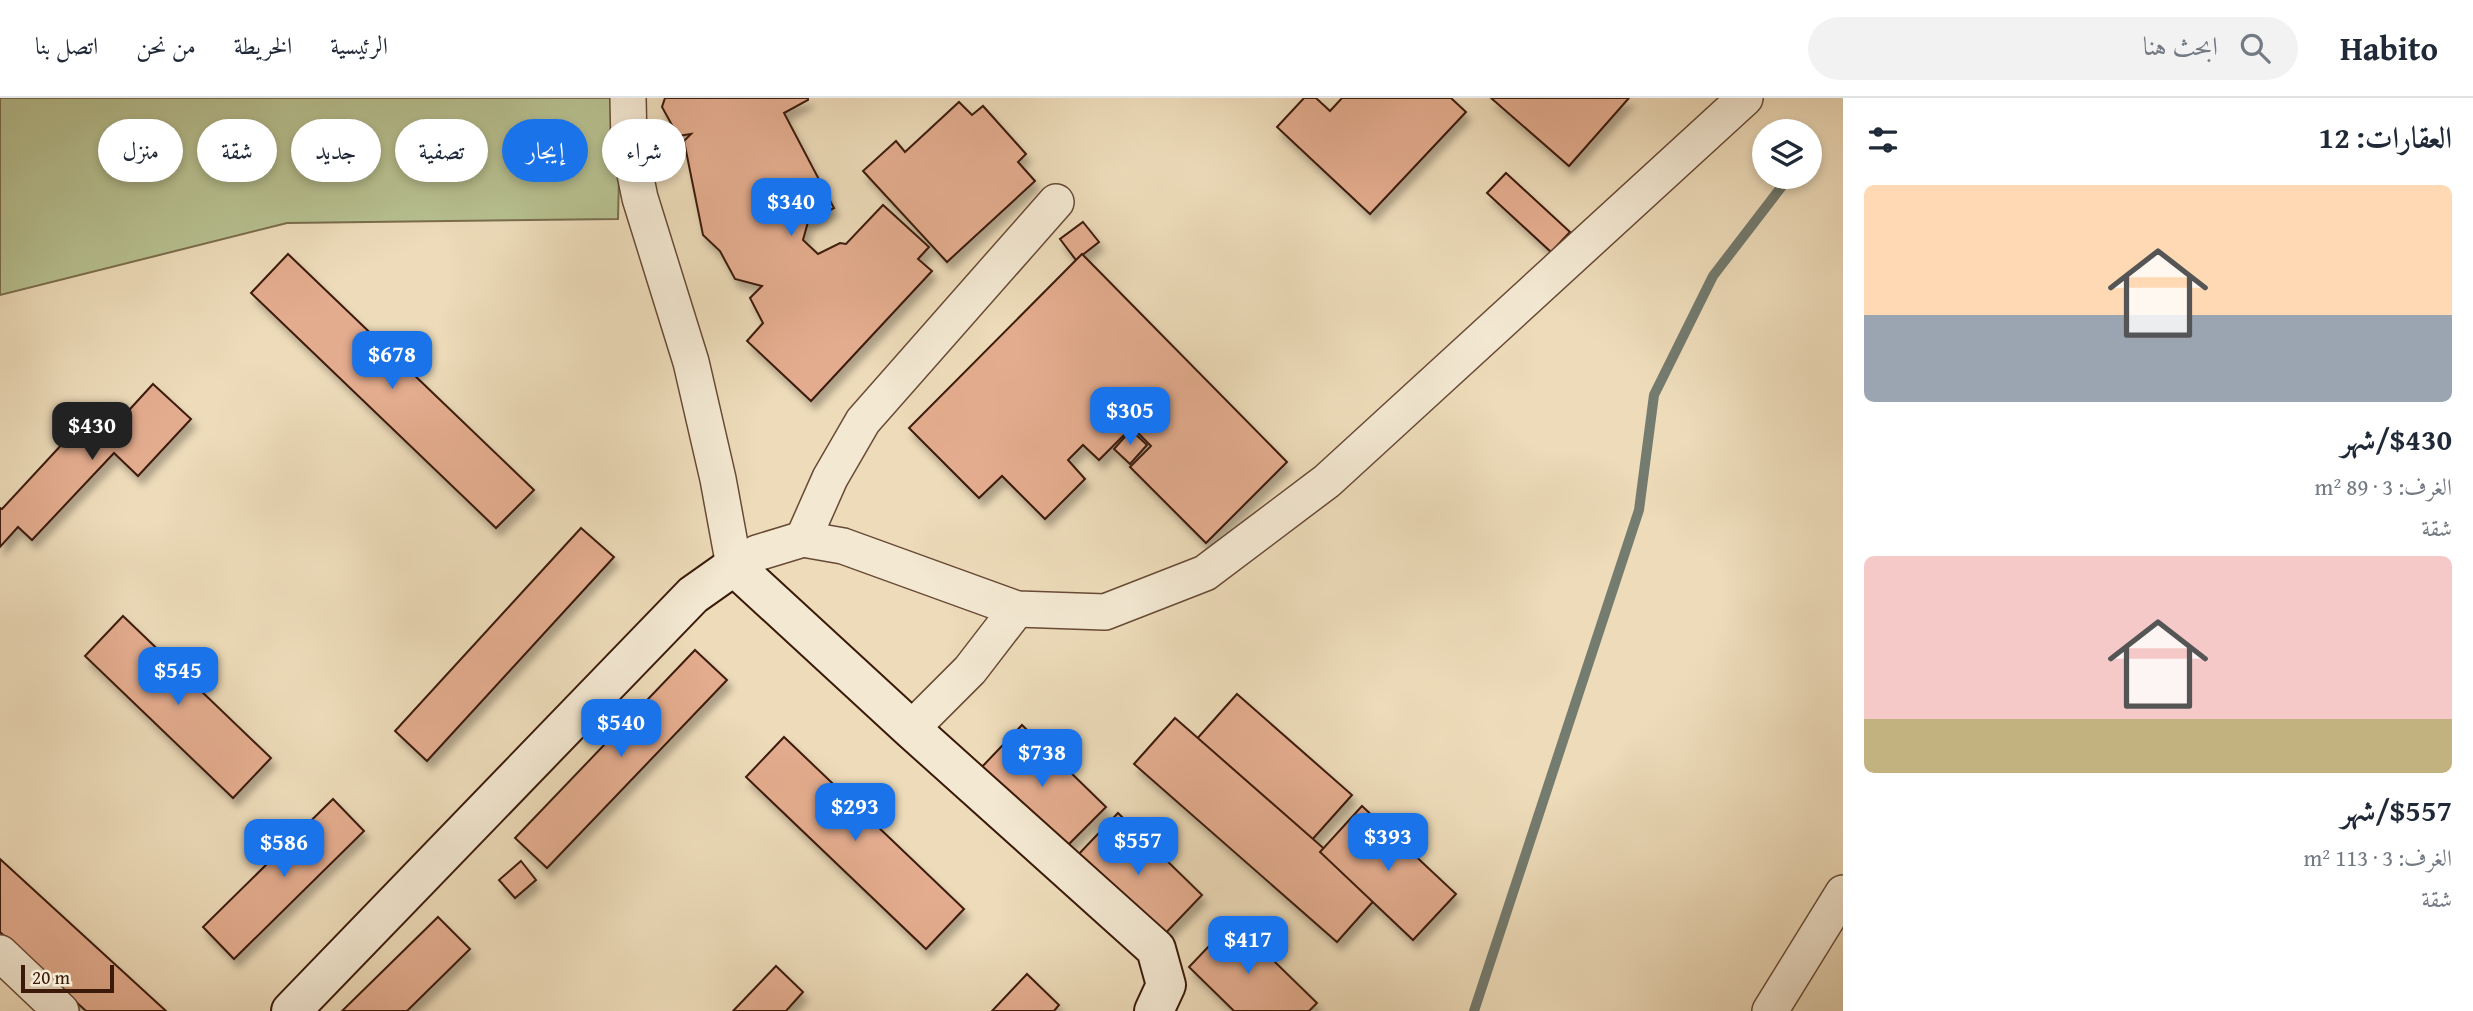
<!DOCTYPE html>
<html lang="ar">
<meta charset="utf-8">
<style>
:root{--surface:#fff;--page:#f2f2f3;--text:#1f2937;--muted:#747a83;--line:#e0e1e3;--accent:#1a73e8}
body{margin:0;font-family:"Gentium Book Plus",Amiri,serif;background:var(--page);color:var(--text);direction:rtl;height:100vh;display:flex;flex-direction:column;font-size:26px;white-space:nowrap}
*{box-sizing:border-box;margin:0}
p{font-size:23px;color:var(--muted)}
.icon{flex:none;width:38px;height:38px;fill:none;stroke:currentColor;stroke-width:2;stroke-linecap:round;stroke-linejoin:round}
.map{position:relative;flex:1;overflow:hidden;direction:ltr}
.side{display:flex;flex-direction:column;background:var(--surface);width:630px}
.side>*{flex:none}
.banner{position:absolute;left:21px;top:21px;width:665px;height:63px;direction:rtl;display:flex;gap:14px}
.tools{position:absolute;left:1752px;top:21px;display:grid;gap:14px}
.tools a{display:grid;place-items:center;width:70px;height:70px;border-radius:50%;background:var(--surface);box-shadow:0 4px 10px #0003;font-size:35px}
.scale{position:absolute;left:21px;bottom:18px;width:93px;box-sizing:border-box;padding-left:7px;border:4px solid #3c1a0a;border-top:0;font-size:19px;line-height:24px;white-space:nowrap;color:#3c1a0a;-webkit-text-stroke:5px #f3e8d2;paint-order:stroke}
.price{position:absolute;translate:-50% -60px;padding:0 16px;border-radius:14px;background:var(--accent);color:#fff;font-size:23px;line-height:46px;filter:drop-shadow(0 2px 4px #0008)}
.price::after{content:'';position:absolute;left:50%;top:42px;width:21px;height:16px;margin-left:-10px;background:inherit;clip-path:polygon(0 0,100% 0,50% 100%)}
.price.on{background:#222;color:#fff}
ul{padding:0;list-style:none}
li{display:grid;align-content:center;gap:14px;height:371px;padding:0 21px}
li span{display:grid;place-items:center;height:217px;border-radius:10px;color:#555}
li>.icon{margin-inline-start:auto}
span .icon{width:126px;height:126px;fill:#fffc;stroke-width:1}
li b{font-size:30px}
h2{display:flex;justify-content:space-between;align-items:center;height:84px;padding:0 21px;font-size:30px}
.pill{padding:0 24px;border-radius:32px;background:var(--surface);box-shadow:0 4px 10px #0003;font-size:24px;line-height:63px}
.pill.on{background:var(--accent);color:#fff}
header{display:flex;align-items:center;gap:42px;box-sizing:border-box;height:98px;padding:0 35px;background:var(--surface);border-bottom:2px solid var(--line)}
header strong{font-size:33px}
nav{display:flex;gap:38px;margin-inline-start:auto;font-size:24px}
.search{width:490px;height:63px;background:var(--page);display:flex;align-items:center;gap:18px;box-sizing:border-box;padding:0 24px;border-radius:38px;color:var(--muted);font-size:26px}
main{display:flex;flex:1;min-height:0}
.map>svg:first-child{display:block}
.green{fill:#b7c090;stroke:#7a6d4d;stroke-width:2}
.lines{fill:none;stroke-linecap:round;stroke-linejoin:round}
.stream{stroke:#747b6f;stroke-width:10}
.building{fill:#e3ac8e;stroke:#3c1a0a;stroke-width:2;filter:url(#shadow)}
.street-casing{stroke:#684a36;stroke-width:38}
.secondary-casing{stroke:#3c1a0a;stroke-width:42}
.street{stroke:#f3e8d2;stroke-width:35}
.secondary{stroke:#f3e8d2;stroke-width:38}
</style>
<header>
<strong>Habito</strong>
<div class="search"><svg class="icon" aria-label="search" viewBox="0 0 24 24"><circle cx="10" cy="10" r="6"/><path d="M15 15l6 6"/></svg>ابحث هنا</div>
<nav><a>الرئيسية</a><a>الخريطة</a><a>من نحن</a><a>اتصل بنا</a></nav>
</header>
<main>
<section class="side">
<h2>العقارات: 12<svg class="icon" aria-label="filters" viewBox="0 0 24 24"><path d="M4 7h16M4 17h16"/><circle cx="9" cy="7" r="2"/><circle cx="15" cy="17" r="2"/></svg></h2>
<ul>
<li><span style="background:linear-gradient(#ffd9b3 60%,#9aa5b1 0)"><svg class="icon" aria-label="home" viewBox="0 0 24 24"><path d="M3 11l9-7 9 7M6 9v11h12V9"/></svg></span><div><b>$430/شهر</b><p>الغرف: 3 · 89 m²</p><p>شقة</p></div></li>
<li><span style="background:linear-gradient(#f6c9c9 75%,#c2b280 0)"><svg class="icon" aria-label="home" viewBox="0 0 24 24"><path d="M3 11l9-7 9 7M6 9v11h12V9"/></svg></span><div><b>$557/شهر</b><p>الغرف: 3 · 113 m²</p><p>شقة</p></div></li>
</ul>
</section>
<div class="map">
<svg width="1843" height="913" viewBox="0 0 1843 913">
<defs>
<filter id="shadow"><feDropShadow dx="4.5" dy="8" stdDeviation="3.5" flood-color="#0004"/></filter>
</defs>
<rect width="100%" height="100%" fill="#eddbb9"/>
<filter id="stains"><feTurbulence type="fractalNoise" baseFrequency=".00286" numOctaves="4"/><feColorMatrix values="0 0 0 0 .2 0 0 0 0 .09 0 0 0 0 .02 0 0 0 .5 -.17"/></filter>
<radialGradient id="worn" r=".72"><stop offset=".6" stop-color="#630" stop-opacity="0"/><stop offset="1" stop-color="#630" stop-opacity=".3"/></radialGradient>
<!-- green -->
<path class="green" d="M0 0H621L618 121 287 125 0 197Z"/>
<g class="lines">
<!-- stream -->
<path class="stream" d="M1474 913 1639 412 1654 297 1713 178 1789 79"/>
</g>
<!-- building -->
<g class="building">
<path d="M665 0H808V2L784 15 834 110 808 124 803 142 818 156 840 145 846 146 883 107 929 149 918 161 932 173 811 303 747 243 763 225 750 200 762 188 735 181 720 153 703 137 684 43 691 36 678 38 662 9Z"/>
<path d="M1304 0H1316L1330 13 1342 0H1451L1466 14 1370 116 1277 29Z"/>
<path d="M1491 0H1629L1569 68Z"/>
<path d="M959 4 972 17 983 8 1026 56 1018 64 1035 83 947 164 863 73 896 43 905 54Z"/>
<path d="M1506 75 1570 134 1551 154 1487 95Z"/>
<path d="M1083 124 1099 144 1076 162 1060 141Z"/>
<path d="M288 156 534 392 496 430 251 195Z"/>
<path d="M1082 156 1287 364 1206 445 1130 369 1151 348 1132 329 1099 362 1083 347 1068 362 1085 381 1045 421 1002 378 979 400 909 330Z"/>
<path d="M153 286 191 321 138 378 114 355 32 442 18 429 0 449V410L2 411 78 329 97 347Z"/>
<path d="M1131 332 1147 347 1130 366 1114 351Z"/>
<path d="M581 430 614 459 427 663 395 633Z"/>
<path d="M123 518 271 660 233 700 85 558Z"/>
<path d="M695 552 727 582 547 770 515 740Z"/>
<path d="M1237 596 1352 697 1310 744 1195 643Z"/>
<path d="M1175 620 1378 798 1337 844 1134 666Z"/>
<path d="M1022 627 1106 709 1061 754 978 673Z"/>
<path d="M784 639 964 811 926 851 746 679Z"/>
<path d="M333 701 364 733 234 861 203 829Z"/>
<path d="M1362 708 1456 796 1413 842 1320 754Z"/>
<path d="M1118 715 1202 797 1158 843 1074 761Z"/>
<path d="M0 761 166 913H86L0 834Z"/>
<path d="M521 763 536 782 515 800 499 782Z"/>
<path d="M438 819 470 851 407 913H342Z"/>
<path d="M1233 823 1317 905 1309 913H1234L1189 869Z"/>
<path d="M776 868 803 894 786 913H733Z"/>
<path d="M1027 876 1059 907 1054 913H992Z"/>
</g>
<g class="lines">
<defs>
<g id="street">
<path d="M628 0 629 47 640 100 691 264 718 381 734 468 757 455 803 441 843 448 1017 511 1105 514 1205 475 1327 383 1745 0"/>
<path d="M803 441 830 380 863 323 1056 104"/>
<path d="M911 631 970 572 1017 511"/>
<path d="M0 855 61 913"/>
<path d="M1770 913 1843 795"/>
</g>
<path id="secondary" d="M291 913 693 497 734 468 911 631 1156 851 1166 887 1154 913"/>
</defs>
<!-- street casing -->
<use href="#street" class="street-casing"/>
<!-- secondary casing -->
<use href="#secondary" class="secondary-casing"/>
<!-- street -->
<use href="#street" class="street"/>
<!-- secondary -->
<use href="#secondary" class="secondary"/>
</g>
<rect width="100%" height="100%" filter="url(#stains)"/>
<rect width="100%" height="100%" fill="url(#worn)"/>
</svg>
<div class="tools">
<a><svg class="icon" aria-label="layers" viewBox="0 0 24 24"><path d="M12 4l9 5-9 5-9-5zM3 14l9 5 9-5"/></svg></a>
</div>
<div class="scale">20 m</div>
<b class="price" style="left:791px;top:140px">$340</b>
<b class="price" style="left:392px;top:293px">$678</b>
<b class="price" style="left:1130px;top:349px">$305</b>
<b class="price on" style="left:92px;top:364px">$430</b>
<b class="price" style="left:178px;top:609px">$545</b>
<b class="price" style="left:621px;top:661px">$540</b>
<b class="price" style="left:1042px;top:691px">$738</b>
<b class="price" style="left:855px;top:745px">$293</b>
<b class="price" style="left:1388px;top:775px">$393</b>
<b class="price" style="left:1138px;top:779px">$557</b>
<b class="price" style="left:284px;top:781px">$586</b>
<b class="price" style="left:1248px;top:878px">$417</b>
<div class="banner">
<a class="pill">شراء</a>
<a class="pill on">إيجار</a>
<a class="pill">تصفية</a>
<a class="pill">جديد</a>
<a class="pill">شقة</a>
<a class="pill">منزل</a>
</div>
</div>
</main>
